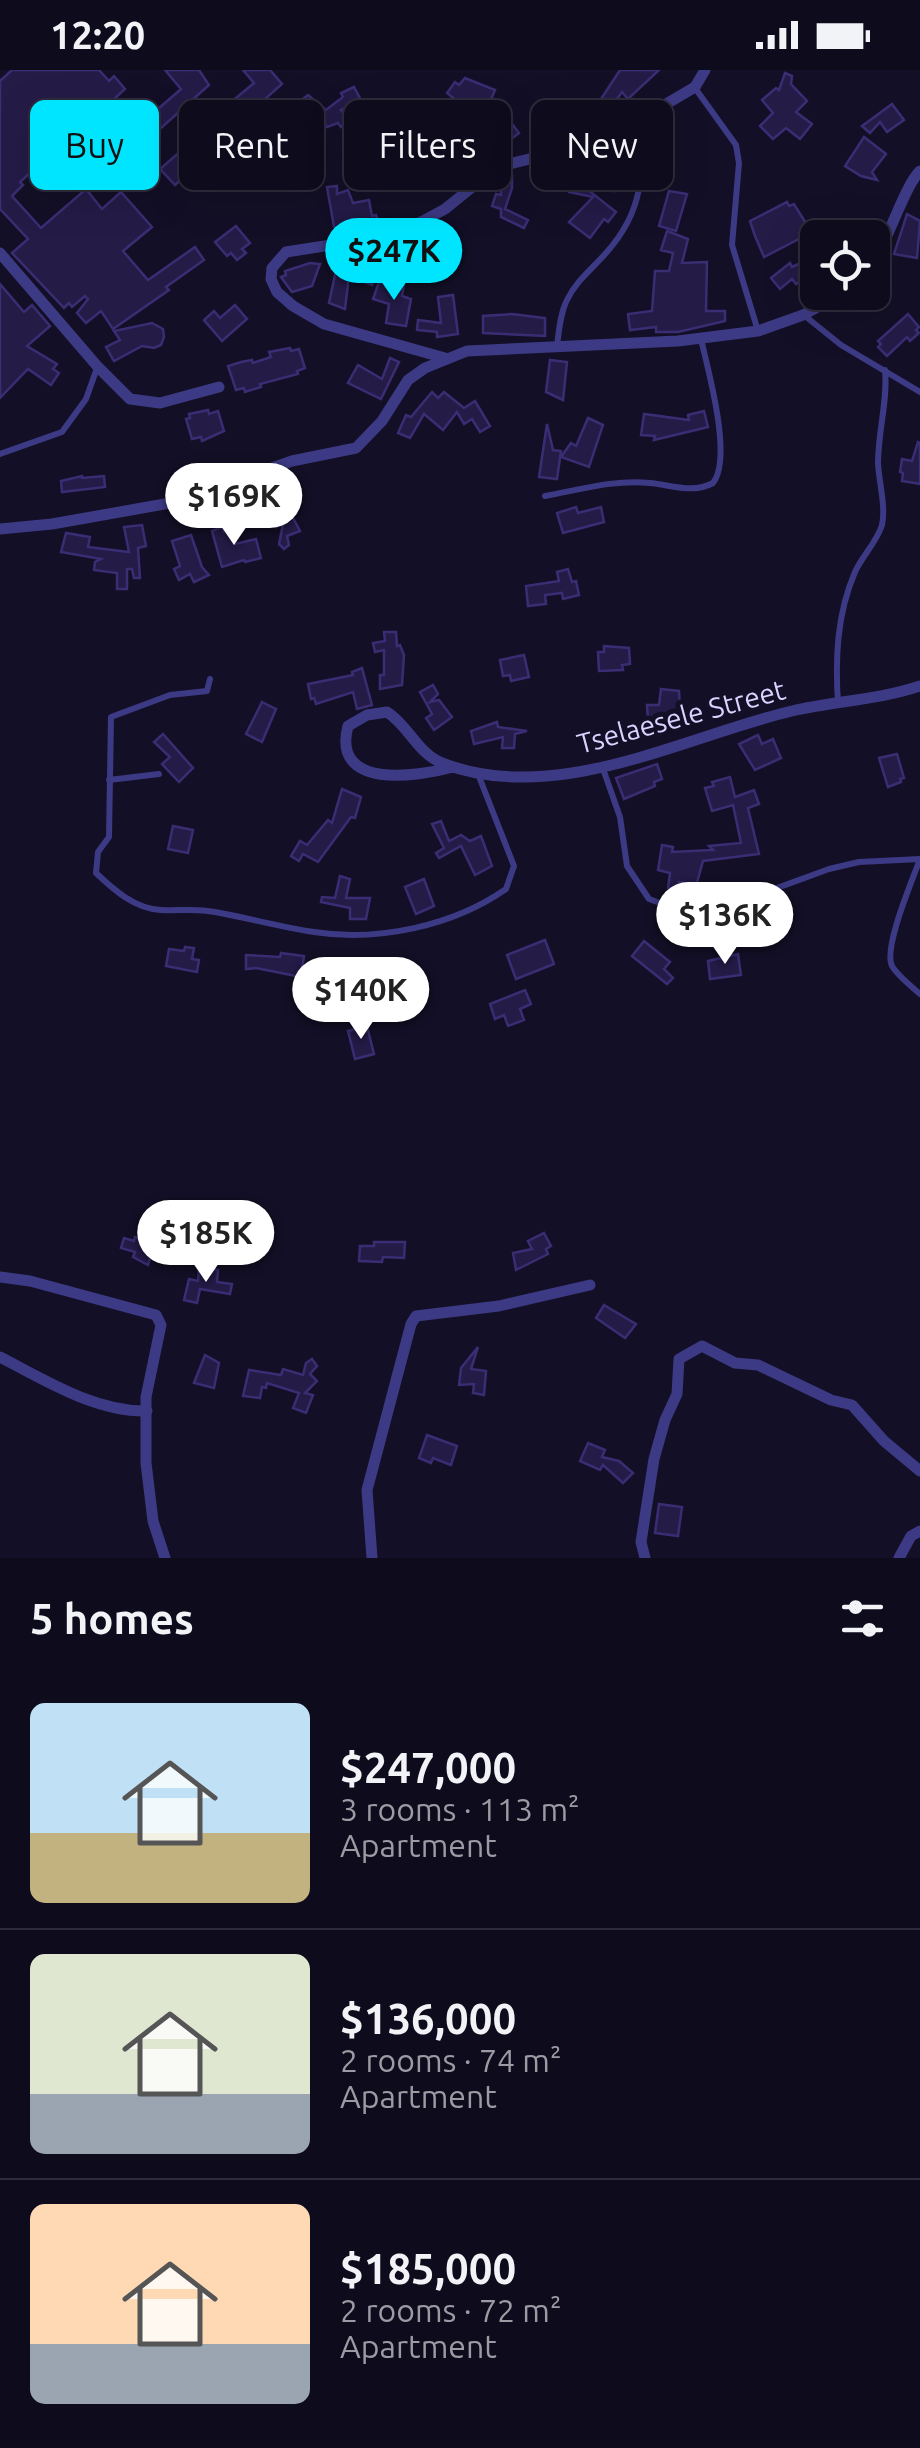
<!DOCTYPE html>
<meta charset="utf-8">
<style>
:root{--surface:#0e0b1c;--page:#1c1929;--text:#f1f3f6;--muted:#9b9ba3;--line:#2e2b3b;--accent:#00e5ff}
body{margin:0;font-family:Ubuntu,sans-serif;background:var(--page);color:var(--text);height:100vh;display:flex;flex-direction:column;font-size:38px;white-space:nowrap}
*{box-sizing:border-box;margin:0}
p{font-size:32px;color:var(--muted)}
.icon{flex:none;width:55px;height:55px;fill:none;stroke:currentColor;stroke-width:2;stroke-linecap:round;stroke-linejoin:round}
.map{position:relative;height:1488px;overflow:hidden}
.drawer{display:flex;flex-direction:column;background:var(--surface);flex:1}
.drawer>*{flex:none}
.banner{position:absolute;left:30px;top:30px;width:860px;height:90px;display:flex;gap:20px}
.fabs{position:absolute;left:800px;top:150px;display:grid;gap:20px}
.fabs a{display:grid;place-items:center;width:90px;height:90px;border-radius:15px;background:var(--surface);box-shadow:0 10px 40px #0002,0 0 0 2px var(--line);font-size:50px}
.price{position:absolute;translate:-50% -85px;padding:0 22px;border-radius:35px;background:#fff;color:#222;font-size:32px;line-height:65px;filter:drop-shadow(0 2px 5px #0008)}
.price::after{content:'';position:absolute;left:50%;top:60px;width:30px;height:22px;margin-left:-15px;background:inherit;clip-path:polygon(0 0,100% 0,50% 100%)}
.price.active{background:var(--accent);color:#111}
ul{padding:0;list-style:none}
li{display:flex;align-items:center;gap:30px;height:250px;padding:0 30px}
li+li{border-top:2px solid var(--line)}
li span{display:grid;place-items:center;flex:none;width:280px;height:200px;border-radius:15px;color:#555}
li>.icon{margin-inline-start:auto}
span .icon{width:120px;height:120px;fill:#fffc;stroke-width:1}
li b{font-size:42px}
h2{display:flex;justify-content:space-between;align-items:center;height:120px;padding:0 30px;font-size:42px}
.chip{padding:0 35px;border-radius:15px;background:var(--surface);box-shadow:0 10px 40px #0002,0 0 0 2px var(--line);font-size:35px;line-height:90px}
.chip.active{background:var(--accent);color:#111}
.status{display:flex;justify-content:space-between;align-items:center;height:70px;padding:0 50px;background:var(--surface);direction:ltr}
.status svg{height:28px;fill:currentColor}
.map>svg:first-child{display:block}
.building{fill:#241b47;stroke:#3b2d73;stroke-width:2.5}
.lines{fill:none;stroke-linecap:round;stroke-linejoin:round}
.service{stroke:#3d3a85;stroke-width:6}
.minor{stroke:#3d3a85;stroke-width:11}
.labels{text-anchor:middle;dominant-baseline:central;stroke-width:10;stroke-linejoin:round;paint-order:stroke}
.street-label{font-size:28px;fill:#d9d4ff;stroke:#130f26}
</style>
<div class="status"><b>12:20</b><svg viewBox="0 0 49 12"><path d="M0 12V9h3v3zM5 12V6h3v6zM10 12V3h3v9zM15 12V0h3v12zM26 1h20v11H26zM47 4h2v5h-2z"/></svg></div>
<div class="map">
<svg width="920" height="1488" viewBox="0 0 920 1488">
<rect width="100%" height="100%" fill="#130f26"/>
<!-- building -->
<g class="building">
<path d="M12 0H99L109 11 114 6 125 19 111 32 108 29 78 56 68 46 31 79 42 92 20 112 23 115 12 126 41 158 86 119 102 139 121 122 152 157 123 181 148 210 195 177 204 190 166 217 169 220 113 259 101 241 86 253 77 243 88 229 85 226 72 237 69 233 64 238 12 183 28 169 0 139V11Z"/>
<path d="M165 0H199L209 15 131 85 120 72 181 19Z"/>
<path d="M243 0H270L282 14 209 79 206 75 186 92 192 100 175 115 160 99 198 66 195 62 254 13Z"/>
<path d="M620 0H659L628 29 622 22 607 43 600 39 599 32Z"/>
<path d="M785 3 792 6 791 14 807 31 796 42 812 54 800 69 786 58 773 69 760 56 773 43 762 30 776 18 779 20Z"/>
<path d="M465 8 495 20 486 42 457 31 447 23 455 12 459 15Z"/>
<path d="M354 17 361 30 341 40 349 51 341 57 338 53 327 57 304 28 308 25 326 40 343 27 341 23Z"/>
<path d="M892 34 904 50 887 62 880 52 870 63 862 56Z"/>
<path d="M284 45 303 61 297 77 293 74 289 79 275 70 281 60 277 57Z"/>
<path d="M482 49 497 59 509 50 519 63 506 73 509 77 498 84 473 62Z"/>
<path d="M864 67 886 84 872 102 877 110 861 106 845 96Z"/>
<path d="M584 89 585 106H616L615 121 588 120 616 142 608 152 604 149 590 168 569 152 593 127 569 122 571 90Z"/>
<path d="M501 106H512V118L505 139 528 150 524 158 501 147V139L492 136 496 124 501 125Z"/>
<path d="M337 116V124L348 120 353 133 369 130 372 146 376 145 381 158 347 163 334 157 327 117Z"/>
<path d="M669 121 687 124 676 161 659 156Z"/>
<path d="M787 132 789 136 794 134 807 155 818 187V215L810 204 796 214 792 209 780 219 771 208 790 193 792 197 807 190 799 169 764 187 755 166 750 151Z"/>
<path d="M907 144 920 151 917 188 894 184Z"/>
<path d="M236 156 250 173 242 179 246 183 237 190 231 183 227 186 215 172Z"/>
<path d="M667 161 688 169 682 193 707 192 706 241H725V251L678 262H656V257L630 260 628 244 652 241 655 201H669L673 183 661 180Z"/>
<path d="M365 190 380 197 372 215 349 206 345 239 329 233 336 200 332 199 333 194 337 195 339 191 343 196 361 200Z"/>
<path d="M310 193 320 194 312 216 292 222 281 207 286 205 285 201Z"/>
<path d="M379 212 404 215 402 226 411 229 406 256 386 253 389 234 373 229Z"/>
<path d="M0 214 24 242 32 235 50 256 27 276 57 294 53 299 59 303 51 315 28 299 0 328Z"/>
<path d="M453 225 458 264 437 267V262L417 260 418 250 441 253 438 227Z"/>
<path d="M235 235 247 249 222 271 204 250 214 241 220 248Z"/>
<path d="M512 244 545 248V266L483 263V246Z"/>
<path d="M908 244 919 257 916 260 919 263 910 271 907 267 887 286 878 277 881 274 878 271Z"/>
<path d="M152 253 163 259 164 267 161 275 154 278 142 276 114 291 106 277 120 270 114 261Z"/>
<path d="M290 278 291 281 299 279 305 298 297 301 298 304 260 314 261 317 245 322 244 318 236 320 228 296 241 292 252 290 253 293 271 287 269 282Z"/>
<path d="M390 288 399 292 381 329 348 313 358 295 382 309Z"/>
<path d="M550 290 567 292 563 330 546 322Z"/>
<path d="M432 322 438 328 444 322 464 338 475 331 490 356 480 362 472 349 464 354 457 342 443 360 424 344 410 368 398 363 406 345 411 347Z"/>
<path d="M208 340 209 344 218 341 224 361 202 371 201 367 192 369 186 349 190 348 189 344Z"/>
<path d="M704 341 708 357 654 370 655 366 641 365 644 344 689 350 688 345Z"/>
<path d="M588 348 603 355 589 397 561 387 571 373 576 376Z"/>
<path d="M547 354 553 380 561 381 557 409 539 407Z"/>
<path d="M918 372 920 373V414L902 411 903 403 900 402 902 389 912 391Z"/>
<path d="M82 406V408L104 406 105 417 62 422 61 411Z"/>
<path d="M283 429 300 461 287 466 289 475 284 479 279 474 283 454 276 457 266 438Z"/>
<path d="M576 437 578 443 601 437 604 452 563 463 557 443Z"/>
<path d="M142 455 146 476 138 478 140 508H134L132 499H127V519H117V503L94 500 95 492 101 489 61 482 66 463 90 467 88 477 129 482 124 457Z"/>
<path d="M222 457 224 462 230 459 235 474 256 469 261 488 245 492 244 490 222 497 212 461Z"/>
<path d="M191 465 202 497 209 505 194 512 190 504 179 510 174 499 180 496 172 471Z"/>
<path d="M568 499 572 512 576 511 579 525 563 529 562 523 545 525 546 534 528 536 526 516 559 511 557 502Z"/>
<path d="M384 562H396L397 576 400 575 404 585 402 615 380 619V605H384V580L375 582 373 573 385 571Z"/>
<path d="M604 576 629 578 630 594 622 595 623 600 599 601 598 582H604Z"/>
<path d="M524 585 529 607 511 611 510 605 503 606 500 590Z"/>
<path d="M362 598 372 635 357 639 353 622 316 634 314 628 311 629 308 614 353 605 352 602Z"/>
<path d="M433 615 438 624 430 632 439 630 452 647 434 660 426 648 432 644 420 622Z"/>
<path d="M661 619 679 621 681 652H648L647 635H659Z"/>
<path d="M262 632 276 639 262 672 246 664Z"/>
<path d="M497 652 498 657 527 661 515 664 514 678H502L503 667 474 674 471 661Z"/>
<path d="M163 664 193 698 179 712 162 694 170 687 154 672Z"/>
<path d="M758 665 762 674 773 669 781 688 755 700 739 674Z"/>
<path d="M897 684 904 708 900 709 901 712 888 717 879 688Z"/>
<path d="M657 694 662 709 654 712 655 716 624 729 616 708Z"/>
<path d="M730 707 735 727 754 720 759 734 748 738 759 784 703 791 696 816 679 812 678 819 668 818 670 803 658 800 662 775 673 777 672 782 713 780 709 776 741 773 733 735 712 741 705 718 714 716 712 712Z"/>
<path d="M342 719 361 727 355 748 351 747 318 792 303 784 299 791 291 786 300 771 307 775 328 750 332 753Z"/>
<path d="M441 751 449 771 461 765 470 771 481 766 492 796 475 805 461 776 439 788 436 783 444 778 432 754Z"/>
<path d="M173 756 193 760 188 783 168 779Z"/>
<path d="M340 806 350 809 346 828H370L366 849H350V838L321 832 322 827 335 828Z"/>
<path d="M424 809 434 836 416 844 405 817Z"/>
<path d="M545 870 554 894 516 909 507 885Z"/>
<path d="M644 871 670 892 664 899 673 908 667 914 632 886Z"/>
<path d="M185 877 194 878 192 889 199 890 197 902 166 896 169 879 184 881Z"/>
<path d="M281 883 304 886 301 907 256 898 246 899V885L280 887Z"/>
<path d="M738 884 741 905 710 909 708 891Z"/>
<path d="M525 920 531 934 520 939 524 950 508 956 504 945 495 949 490 934Z"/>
<path d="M367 956 374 984 355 989 348 961Z"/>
<path d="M544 1163 551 1176 546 1179 548 1184 516 1200 513 1183 532 1179 528 1171Z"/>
<path d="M135 1167 155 1173 148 1195 133 1187 135 1182 121 1178 124 1168 134 1171Z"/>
<path d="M374 1172H405L404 1188 383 1187 382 1192 359 1191 360 1176H374Z"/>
<path d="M199 1199 218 1200 217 1212 232 1214 230 1224 200 1219 197 1233 184 1230 189 1209 198 1211Z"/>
<path d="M604 1235 636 1254 625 1268 596 1248Z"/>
<path d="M478 1277 471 1299 486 1301 484 1325 473 1323 474 1314 459 1315 461 1298Z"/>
<path d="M205 1285 219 1293 214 1318 194 1313Z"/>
<path d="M312 1289 317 1296 310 1304 317 1311 305 1323 313 1325 306 1343 293 1338 299 1323 267 1313 266 1318 262 1317 260 1328 243 1326 249 1300 281 1305 283 1299 303 1305 306 1293Z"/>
<path d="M427 1365 457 1376 451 1395 433 1388 431 1393 419 1388Z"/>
<path d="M588 1373 605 1380 602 1387 619 1391 633 1403 623 1413 603 1395 600 1400 580 1391Z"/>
<path d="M659 1434 682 1437 678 1466 655 1463Z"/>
</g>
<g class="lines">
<!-- service -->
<g class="service">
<path d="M695 18 736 75 739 93 732 175 758 261"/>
<path d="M805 246 841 275 920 322"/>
<path d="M557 276C559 261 560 244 567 230 576 211 592 199 606 183 641 144 648 102 634 53"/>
<path d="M0 384 62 362 86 329 97 298"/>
<path d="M545 426C579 420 615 409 650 413 671 415 693 424 713 413 733 388 708 300 701 269"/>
<path d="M210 609 207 621 170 625 111 647 109 767 98 782 96 803C114 820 135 839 161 840 180 841 196 838 215 842 248 848 281 857 314 862 378 872 453 856 506 819L514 796 478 704"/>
<path d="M838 633C835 588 837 544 855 502 862 486 877 472 882 455 886 436 879 413 878 393 878 361 888 331 885 300"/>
<path d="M602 696 620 747 627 796 649 829 668 836 747 829 829 799 859 792 920 789"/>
<path d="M109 710 159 704"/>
<path d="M920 789C913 809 883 878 892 896 898 906 911 916 920 924"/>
</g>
<!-- minor -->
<g class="minor">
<path d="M0 183 98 297 130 329 160 333 219 317"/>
<path d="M872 194C889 169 904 117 920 101"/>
<path d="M445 288 324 254 293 236 277 222 271 209 272 198 286 182 389 166 423 151 445 139 497 97 570 79 634 53 695 17 705 0"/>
<path d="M0 459 52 454 176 432 292 391 356 378 382 351 408 310 425 298 467 281 678 271 758 261 803 245 845 222"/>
<path d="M453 697C417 707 331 720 348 656L367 645 387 642C408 655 418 684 442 693 556 737 682 667 792 641 835 631 878 630 920 616"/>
<path d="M0 1207 30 1211 156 1245 161 1255 146 1327V1393L153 1451 165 1488"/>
<path d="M0 1287C45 1310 95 1342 147 1341"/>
<path d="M372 1488 367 1420 411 1254 416 1246 499 1236 590 1215"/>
<path d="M645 1488 641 1472 654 1389 665 1350 677 1324 679 1289 702 1276 735 1293 758 1295 831 1330 852 1335 884 1371 920 1401"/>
<path d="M899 1488 911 1466 920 1461"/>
</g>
</g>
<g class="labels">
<!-- street labels -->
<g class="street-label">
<text transform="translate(681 646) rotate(-15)">Tselaesele Street</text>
</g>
</g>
</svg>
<div class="fabs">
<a><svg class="icon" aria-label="locate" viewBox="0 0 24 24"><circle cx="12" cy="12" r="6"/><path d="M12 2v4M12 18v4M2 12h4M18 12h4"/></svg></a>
</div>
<b class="price active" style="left:394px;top:233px">$247K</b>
<b class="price" style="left:234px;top:478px">$169K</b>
<b class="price" style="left:725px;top:897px">$136K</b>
<b class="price" style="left:361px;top:972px">$140K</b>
<b class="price" style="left:206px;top:1215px">$185K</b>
<div class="banner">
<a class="chip active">Buy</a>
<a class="chip">Rent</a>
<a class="chip">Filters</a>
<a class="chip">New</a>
</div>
</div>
<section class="drawer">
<h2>5 homes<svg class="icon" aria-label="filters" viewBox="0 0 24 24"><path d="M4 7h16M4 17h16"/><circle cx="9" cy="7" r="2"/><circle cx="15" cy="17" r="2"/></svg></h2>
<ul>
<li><span style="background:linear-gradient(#bfe0f5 65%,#c2b280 0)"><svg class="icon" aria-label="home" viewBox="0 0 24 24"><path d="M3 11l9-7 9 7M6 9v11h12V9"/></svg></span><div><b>$247,000</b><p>3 rooms · 113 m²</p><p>Apartment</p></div></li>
<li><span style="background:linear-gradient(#dfe7d0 70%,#9aa5b1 0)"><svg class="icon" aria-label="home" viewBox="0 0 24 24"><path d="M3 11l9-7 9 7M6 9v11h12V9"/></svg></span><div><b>$136,000</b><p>2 rooms · 74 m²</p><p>Apartment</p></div></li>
<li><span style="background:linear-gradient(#ffd9b3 70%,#9aa5b1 0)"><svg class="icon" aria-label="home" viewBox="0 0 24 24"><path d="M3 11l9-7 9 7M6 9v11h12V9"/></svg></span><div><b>$185,000</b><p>2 rooms · 72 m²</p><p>Apartment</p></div></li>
</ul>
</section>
